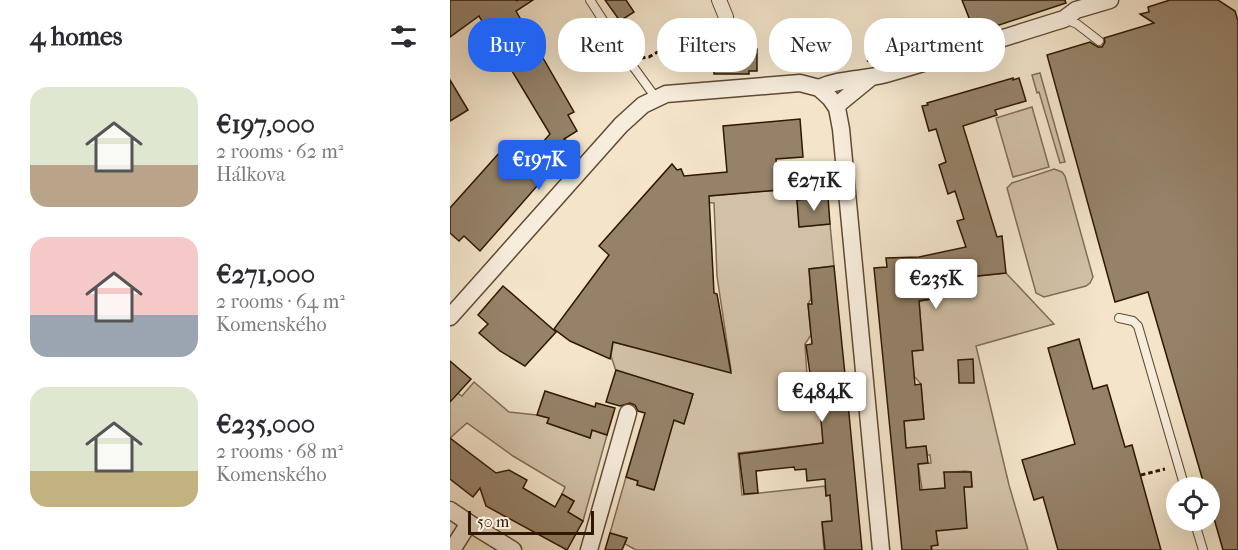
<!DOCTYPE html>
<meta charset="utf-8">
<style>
:root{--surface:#fff;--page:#f2f2f3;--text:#2b2b33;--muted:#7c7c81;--accent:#2563eb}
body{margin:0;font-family:"IM FELL French Canon",serif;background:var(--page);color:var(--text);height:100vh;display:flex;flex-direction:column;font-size:22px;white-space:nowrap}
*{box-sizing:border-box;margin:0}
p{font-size:20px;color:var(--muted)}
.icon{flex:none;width:33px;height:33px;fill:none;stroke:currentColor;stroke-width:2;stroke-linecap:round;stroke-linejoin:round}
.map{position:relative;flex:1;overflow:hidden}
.details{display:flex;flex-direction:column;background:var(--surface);width:450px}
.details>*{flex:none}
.hud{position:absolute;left:18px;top:18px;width:570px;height:54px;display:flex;gap:12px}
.buttons{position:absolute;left:716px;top:477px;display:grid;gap:12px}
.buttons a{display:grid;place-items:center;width:54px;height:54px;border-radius:50%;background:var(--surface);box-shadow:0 6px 24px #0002;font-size:30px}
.scale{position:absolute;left:18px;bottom:15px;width:126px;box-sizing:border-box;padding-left:6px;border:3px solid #301700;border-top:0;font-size:16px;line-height:21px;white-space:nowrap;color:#301700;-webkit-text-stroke:4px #f7eddd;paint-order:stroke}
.price{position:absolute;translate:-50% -51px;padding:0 14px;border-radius:6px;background:#fff;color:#222;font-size:20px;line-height:39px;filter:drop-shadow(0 2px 3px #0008)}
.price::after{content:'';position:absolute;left:50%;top:36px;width:18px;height:14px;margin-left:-9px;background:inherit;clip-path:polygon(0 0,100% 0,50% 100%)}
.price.selected{background:var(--accent);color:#fff}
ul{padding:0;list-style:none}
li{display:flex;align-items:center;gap:18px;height:150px;padding:0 30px}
li span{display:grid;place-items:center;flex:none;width:168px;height:120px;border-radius:18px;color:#555}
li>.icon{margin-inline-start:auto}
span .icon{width:72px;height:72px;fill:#fffc;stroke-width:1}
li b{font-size:26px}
h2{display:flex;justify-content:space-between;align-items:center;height:72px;padding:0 30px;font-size:26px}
.chip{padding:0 21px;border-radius:24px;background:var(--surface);box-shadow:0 6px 24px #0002;font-size:21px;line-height:54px}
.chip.selected{background:var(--accent);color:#fff}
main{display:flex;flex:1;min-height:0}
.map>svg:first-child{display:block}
.green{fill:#d2c1a8;stroke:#816c54;stroke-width:1.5;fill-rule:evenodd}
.building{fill:#958269;stroke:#301700;stroke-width:1.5}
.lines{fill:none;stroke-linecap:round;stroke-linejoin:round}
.service-casing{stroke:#614a32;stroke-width:10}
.pedestrian-casing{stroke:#614a32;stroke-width:16}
.minor-casing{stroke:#614a32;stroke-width:19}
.path{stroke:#301700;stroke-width:3;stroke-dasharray:4.5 3;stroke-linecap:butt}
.service{stroke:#f7eddd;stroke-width:8}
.pedestrian{stroke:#f7eddd;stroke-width:14}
.minor{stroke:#f7eddd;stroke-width:16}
</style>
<main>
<section class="details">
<h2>4 homes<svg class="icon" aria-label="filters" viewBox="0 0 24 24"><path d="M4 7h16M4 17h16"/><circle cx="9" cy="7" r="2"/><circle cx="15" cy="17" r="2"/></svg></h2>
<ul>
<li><span style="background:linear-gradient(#dfe7d0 65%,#b9a48a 0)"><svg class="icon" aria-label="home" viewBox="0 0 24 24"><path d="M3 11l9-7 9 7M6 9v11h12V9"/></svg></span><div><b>€197,000</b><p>2 rooms · 62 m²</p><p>Hálkova</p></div></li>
<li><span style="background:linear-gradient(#f6c9c9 65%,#9aa5b1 0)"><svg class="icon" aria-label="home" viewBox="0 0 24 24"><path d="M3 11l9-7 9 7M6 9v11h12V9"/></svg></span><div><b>€271,000</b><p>2 rooms · 64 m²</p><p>Komenského</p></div></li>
<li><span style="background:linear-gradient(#dfe7d0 70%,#c2b280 0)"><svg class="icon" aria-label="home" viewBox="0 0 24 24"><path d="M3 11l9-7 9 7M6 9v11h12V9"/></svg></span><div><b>€235,000</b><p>2 rooms · 68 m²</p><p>Komenského</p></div></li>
</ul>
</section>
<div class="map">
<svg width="788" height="550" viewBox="0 0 788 550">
<rect width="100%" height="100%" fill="#f3e4ca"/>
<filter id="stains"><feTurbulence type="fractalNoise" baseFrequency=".00333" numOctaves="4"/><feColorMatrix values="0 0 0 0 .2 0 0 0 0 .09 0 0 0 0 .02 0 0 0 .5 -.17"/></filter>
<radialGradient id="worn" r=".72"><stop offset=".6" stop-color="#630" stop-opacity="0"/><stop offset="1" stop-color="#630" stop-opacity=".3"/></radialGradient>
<!-- green -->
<g class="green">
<path d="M590 73 615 162 610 163 589 92 587 93 582 75Z"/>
<path d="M582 107 599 167 563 177 546 118Z"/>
<path d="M604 169 612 172 615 176 643 277 640 283 636 286 594 297 586 293 557 188 562 183Z"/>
<path d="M329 190 347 200 350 227 380 224 384 266 359 269 361 299 358 304 361 335 355 344 357 375H361L375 400 373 443 288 453 292 495 375 486 376 495H380L382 521 372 522 374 550H186L175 544 177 538 160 533 176 477 188 481 187 485 204 489 209 472 215 418 234 423 243 394 166 371 161 356 163 342 281 370 267 276 264 203 251 202 246 197Z"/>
<path d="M556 273 604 324 526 346 559 485 578 550H482L468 464 481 463 480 455H477L476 446 456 448 454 421 474 419 471 384 464 376 462 351 473 350 469 301 481 299 480 281ZM515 471 521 472 522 486 514 487 494 473Z"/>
<path d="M24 382 59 412 87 415 99 418 97 423 140 438 142 430 157 435 133 521 126 517 124 521 116 516 124 501 112 494 115 487 63 456 17 423 0 438V399L6 392 12 396Z"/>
</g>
<!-- building -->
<g class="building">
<path d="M0 0H83L66 11 124 112 118 115 127 131 114 139 123 145 30 251 14 236 9 241 0 233V208L50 152 69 169 100 134 29 16 0 37Z"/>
<path d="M155 0H176L184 12 170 21Z"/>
<path d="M512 0H615L616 3 525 33Z"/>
<path d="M720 0H768L785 11 788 21V550H773L759 501V488H755L698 292 665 302 597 55 640 42 648 47H652L655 42 654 38 704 23 690 14 699 12 698 7Z"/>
<path d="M264 49H307V71H299V74H264Z"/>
<path d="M563 78V80L569 78 576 101 545 110 547 115 513 126 547 237 552 236 556 273 480 281 481 299 469 301 473 350 462 351 465 385 471 384 474 419 454 421 456 448 476 446 478 463 468 464 470 490 495 488 494 472H521L522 487H514L517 528 486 531 488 545 481 546 482 550H452L424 268 437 267 436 258 469 257 516 247 507 221 514 219 505 191 498 194 489 165 496 162 486 129 479 131 472 106 478 105 477 103Z"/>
<path d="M0 80 18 110 0 121Z"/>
<path d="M350 119 353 157 326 159 329 190 259 196 264 293 267 294 281 373 163 342 160 359 120 341 104 329 159 255 149 246 222 164 227 170 231 169 234 176 277 172 273 126Z"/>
<path d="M378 197 380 224 349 227 347 200Z"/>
<path d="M384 266 399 414 412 550H375L372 522 382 521 380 495 376 496 375 479 357 481 356 469 345 470 344 467 306 471 308 493 294 494 289 454 373 443 370 408 365 409 356 345 362 344 358 304H362L359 269Z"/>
<path d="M53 286 106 332 75 366 50 351 29 333 38 324 28 315Z"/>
<path d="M629 339 643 389 657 385 675 447 682 445 711 550H608L593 497 584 500 572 460 625 444 598 348Z"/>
<path d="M523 359 524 383H509L508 360Z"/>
<path d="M0 361 21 379 0 402Z"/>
<path d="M166 370 243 394 234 424 224 420 204 490 187 485 188 481 176 477 195 413 188 411 185 405 180 403 170 406 156 402Z"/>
<path d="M95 391 145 407 146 403 165 408 157 435 142 430 140 438 97 423 99 418 87 415Z"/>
<path d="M0 438 46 473 59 470 77 480 73 488 105 507 112 494 124 501 118 512 133 521 117 550 36 506 30 488 23 497 0 479Z"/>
<path d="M160 533 177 538 172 550H155Z"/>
</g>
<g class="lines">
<defs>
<g id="service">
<path d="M140 0 182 65 206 98"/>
<path d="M615 19 627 24 649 41"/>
<path d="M669 318 683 321 688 326 735 488"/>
<path d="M744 520 753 550"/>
</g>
<path id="pedestrian" d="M269 0 276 17"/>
<g id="minor">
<path d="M369 88C391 78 413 80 436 74 496 57 555 37 614 19L626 10 660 0"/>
<path d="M386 106 419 79"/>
<path d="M0 317 171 125 193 105 216 94 350 83 369 88 380 98 387 108 391 129 431 550"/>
<path d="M0 510 19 523 63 550"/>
<path d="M2 550 19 523"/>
<path d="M139 550 178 413"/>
</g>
</defs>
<!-- service casing -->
<use href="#service" class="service-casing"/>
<!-- pedestrian casing -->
<use href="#pedestrian" class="pedestrian-casing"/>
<!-- minor casing -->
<use href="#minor" class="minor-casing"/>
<!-- path -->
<g class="path">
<path d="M66 1 67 0"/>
<path d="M191 58 199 57 261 21"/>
<path d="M418 62 428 25"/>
<path d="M691 475 715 469"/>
</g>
<!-- service -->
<use href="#service" class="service"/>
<!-- pedestrian -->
<use href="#pedestrian" class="pedestrian"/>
<!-- minor -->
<use href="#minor" class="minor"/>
</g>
<rect width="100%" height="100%" filter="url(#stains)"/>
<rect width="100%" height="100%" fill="url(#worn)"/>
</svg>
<div class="buttons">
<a><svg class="icon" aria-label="locate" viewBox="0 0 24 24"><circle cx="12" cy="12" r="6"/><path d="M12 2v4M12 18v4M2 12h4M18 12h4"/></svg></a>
</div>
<div class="scale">50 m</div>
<b class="price selected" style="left:89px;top:191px">€197K</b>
<b class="price" style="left:364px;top:212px">€271K</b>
<b class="price" style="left:486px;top:310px">€235K</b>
<b class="price" style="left:372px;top:423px">€484K</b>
<div class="hud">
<a class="chip selected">Buy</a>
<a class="chip">Rent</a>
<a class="chip">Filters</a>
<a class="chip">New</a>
<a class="chip">Apartment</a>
</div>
</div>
</main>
